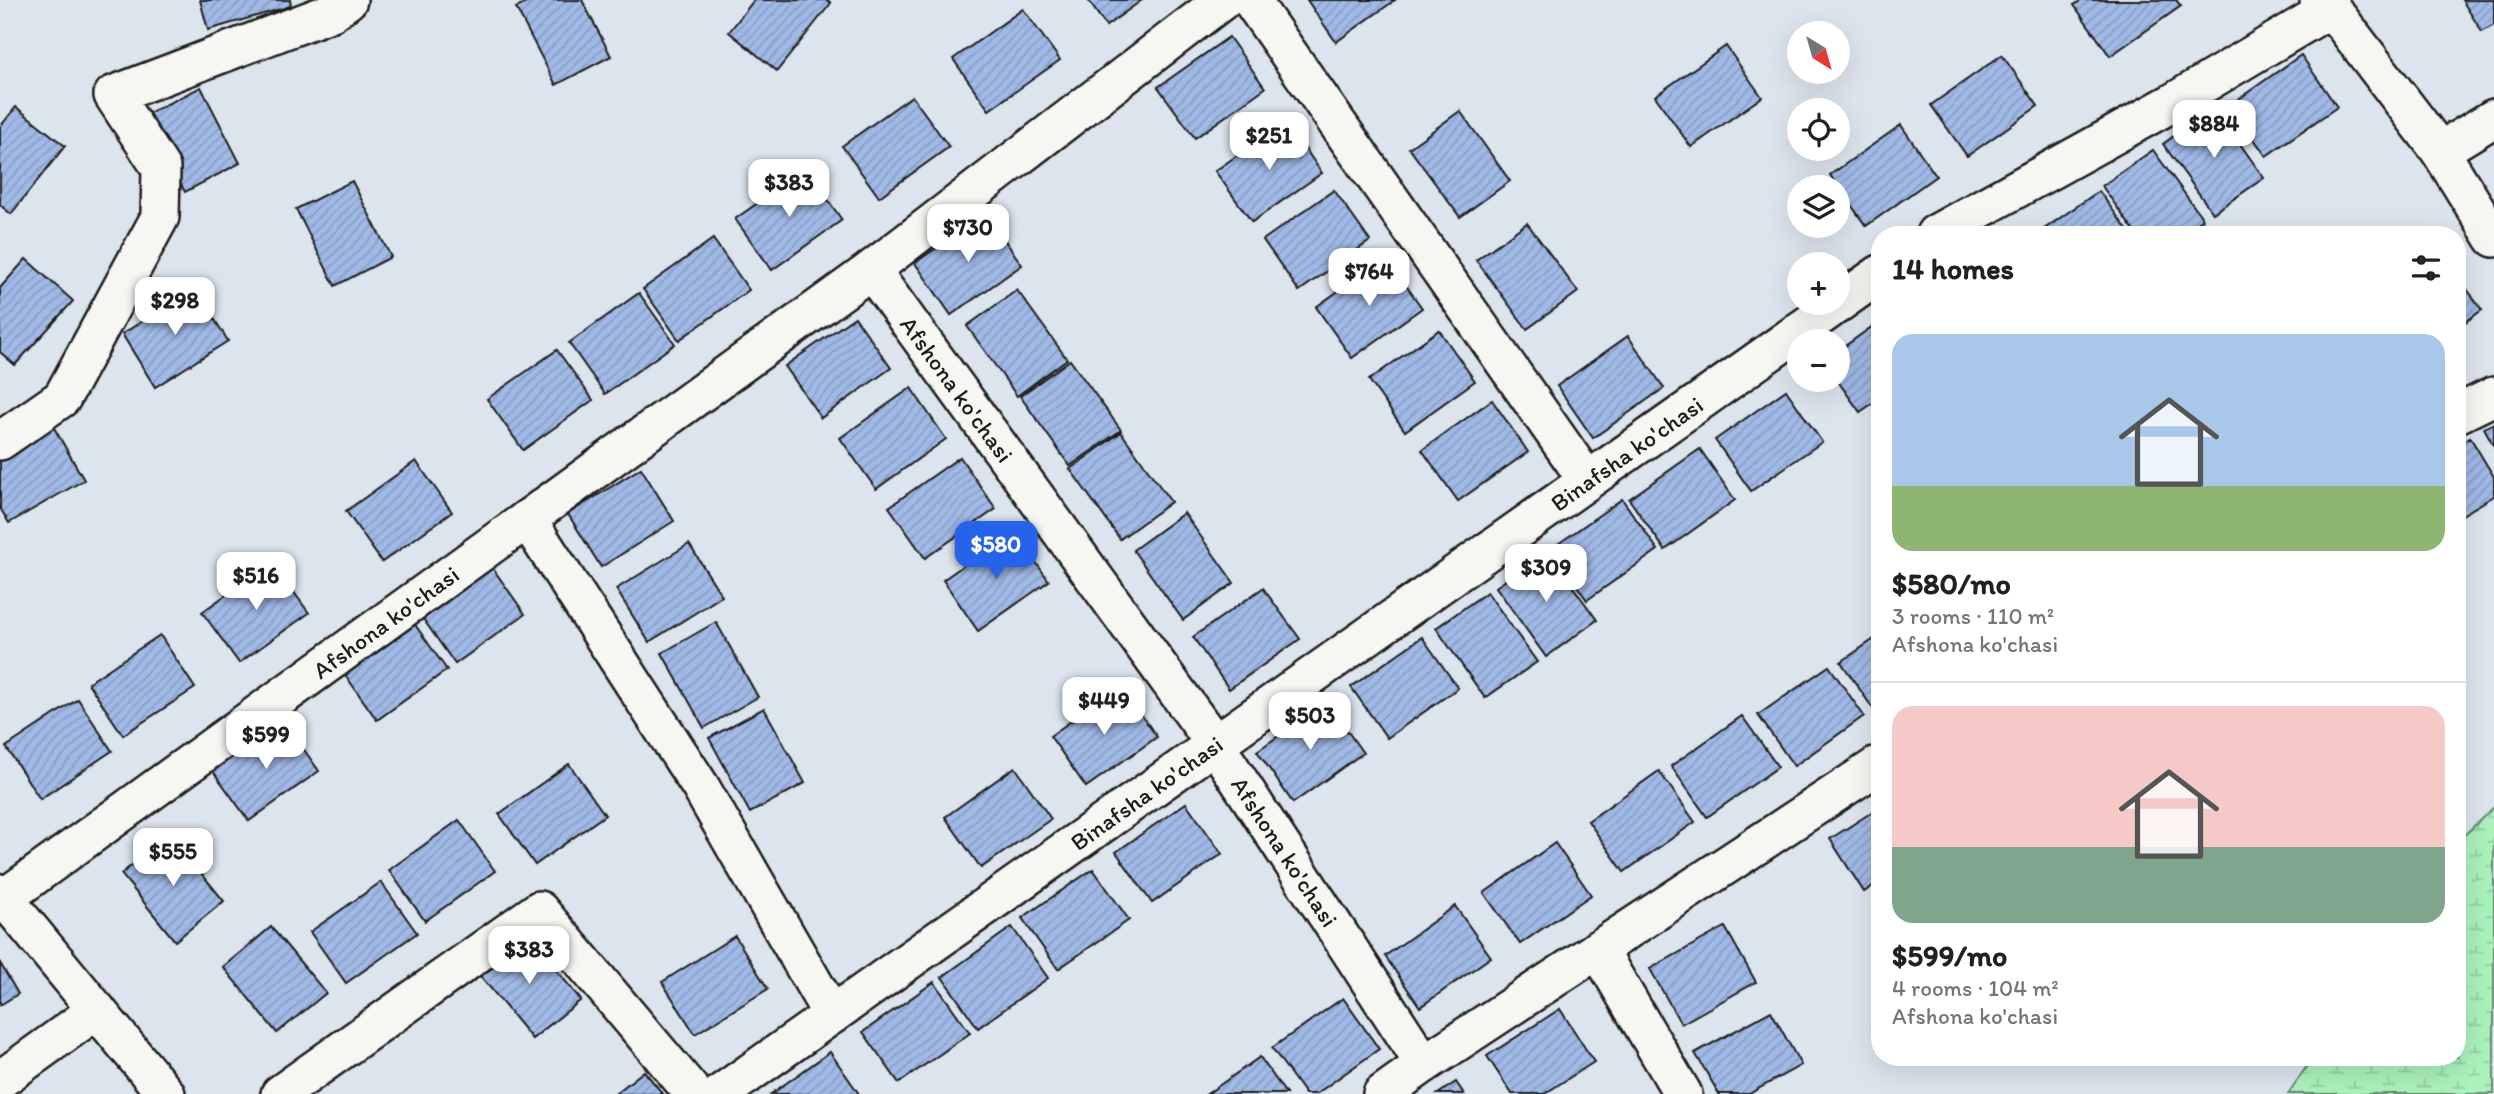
<!DOCTYPE html>
<meta charset="utf-8">
<style>
:root{--surface:#fff;--page:#f2f2f2;--text:#202124;--muted:#757577;--line:#e0e0e0;--accent:#2563eb}
body{margin:0;font-family:Itim,sans-serif;background:var(--page);color:var(--text);height:100vh;display:flex;flex-direction:column;font-size:26px;white-space:nowrap}
*{box-sizing:border-box;margin:0}
p{font-size:23px;color:var(--muted)}
.icon{flex:none;width:38px;height:38px;fill:none;stroke:currentColor;stroke-width:2;stroke-linecap:round;stroke-linejoin:round}
.map{position:relative;flex:1;overflow:hidden}
.details{position:absolute;left:1871px;top:226px;width:595px;height:840px;display:flex;flex-direction:column;background:var(--surface);border-radius:28px;box-shadow:0 7px 28px #0002}
.details>*{flex:none}
.needle{width:46px;rotate:143deg}
.controls{position:absolute;left:1787px;top:21px;display:grid;gap:14px}
.controls a{display:grid;place-items:center;width:63px;height:63px;border-radius:50%;background:var(--surface);box-shadow:0 7px 28px #0002;font-size:35px}
.price{position:absolute;translate:-50% -60px;padding:0 16px;border-radius:14px;background:#fff;color:#222;font-size:23px;line-height:46px;filter:drop-shadow(0 2px 4px #0008)}
.price::after{content:'';position:absolute;left:50%;top:42px;width:21px;height:16px;margin-left:-10px;background:inherit;clip-path:polygon(0 0,100% 0,50% 100%)}
.price.selected{background:var(--accent);color:#fff}
ul{padding:0;list-style:none}
li{display:grid;align-content:center;gap:14px;height:371px;padding:0 21px}
li+li{border-top:2px solid var(--line)}
li span{display:grid;place-items:center;height:217px;border-radius:21px;color:#555}
li>.icon{margin-inline-start:auto}
span .icon{width:126px;height:126px;fill:#fffc;stroke-width:1}
li b{font-size:30px}
h2{display:flex;justify-content:space-between;align-items:center;height:84px;padding:0 21px;font-size:30px}
.map>svg:first-child{display:block}
.wetland{fill:url(#wetland-marsh);stroke:#64866c;stroke-width:2}
.building{fill:url(#building-hatch);stroke:#1c1c1c;stroke-width:2}
.lines{fill:none;stroke-linecap:round;stroke-linejoin:round}
.street-casing{stroke:#1c1c1c;stroke-width:42}
.street{stroke:#f6f6f2;stroke-width:37}
.labels{text-anchor:middle;dominant-baseline:central;stroke-width:5;stroke-linejoin:round;paint-order:stroke}
.street-label{font-size:24px;fill:#1c1c1c;stroke:#f6f6f2}
</style>
<div class="map">
<svg width="2494" height="1094" viewBox="0 0 2494 1094">
<defs>
<pattern id="wetland-marsh" width="20" height="14" patternUnits="userSpaceOnUse" patternTransform="scale(1.75)"><rect width="20" height="14" fill="#abf1bc"/><path d="M1 5h8M5 5V1M11 12h8M15 12V8" fill="none" stroke="#93cea1"/></pattern>
<pattern id="building-hatch" width="6" height="6" patternUnits="userSpaceOnUse" patternTransform="scale(1.75)"><rect width="6" height="6" fill="#a0b9e6"/><path d="M-1 1l2-2M0 6l6-6M5 7l2-2" fill="none" stroke="#899ec5"/></pattern>
</defs>
<rect width="100%" height="100%" fill="#dce4ee"/>
<filter id="ink" filterUnits="userSpaceOnUse"><feTurbulence type="fractalNoise" baseFrequency=".0143" numOctaves="2"/><feDisplacementMap in="SourceGraphic" scale="14" xChannelSelector="R" yChannelSelector="G"/><feConvolveMatrix kernelMatrix="1 2 1 2 8 2 1 2 1" color-interpolation-filters="sRGB"/></filter>
<g filter="url(#ink)">
<!-- wetland -->
<path class="wetland" d="M2494 807V1094H2288L2313 1057H2457V842Z"/>
<!-- building -->
<g class="building">
<path d="M200 0H290L291 6 208 30Z"/>
<path d="M532 0H582L611 56 556 85 516 8Z"/>
<path d="M754 0H827L831 3 777 71 729 32Z"/>
<path d="M1088 0H1142L1106 26Z"/>
<path d="M1307 0H1395L1336 42Z"/>
<path d="M2082 0H2176L2181 6 2110 56 2074 5Z"/>
<path d="M2462 0H2494V25L2482 32Z"/>
<path d="M1023 9 1060 60 989 110 953 59Z"/>
<path d="M1229 37 1265 88 1195 138 1158 87Z"/>
<path d="M1726 46 1762 97 1691 147 1655 96Z"/>
<path d="M2002 55 2038 106 1967 156 1931 105Z"/>
<path d="M2301 55 2337 107 2266 156 2230 105Z"/>
<path d="M201 87 240 163 185 192 145 115Z"/>
<path d="M912 96 949 147 879 197 842 146Z"/>
<path d="M16 107 65 146 11 214 0 205V127Z"/>
<path d="M2214 107 2264 178 2213 213 2163 144Z"/>
<path d="M1460 111 1510 181 1460 217 1409 148Z"/>
<path d="M1286 121 1322 173 1252 222 1215 171Z"/>
<path d="M1901 125 1936 176 1866 226 1830 175Z"/>
<path d="M2153 150 2203 219 2182 234H2136L2102 186Z"/>
<path d="M806 169 842 220 772 270 735 219Z"/>
<path d="M352 181 391 257 335 286 296 209Z"/>
<path d="M1334 190 1370 241 1299 291 1263 240Z"/>
<path d="M2099 191 2130 234H2037Z"/>
<path d="M986 213 1022 265 951 315 915 263Z"/>
<path d="M1527 223 1578 292 1527 329 1476 260Z"/>
<path d="M713 239 749 290 679 340 643 289Z"/>
<path d="M1386 257 1422 308 1352 358 1316 307Z"/>
<path d="M26 259 73 301 15 365 0 352V288Z"/>
<path d="M2457 275 2482 310 2457 328Z"/>
<path d="M195 288 228 341 155 387 122 334Z"/>
<path d="M1017 290 1067 359 1017 396 967 326Z"/>
<path d="M639 293 675 344 605 394 569 343Z"/>
<path d="M855 317 891 368 821 418 785 366Z"/>
<path d="M1880 321V398L1860 412 1837 380 1838 351Z"/>
<path d="M1439 330 1475 381 1405 431 1369 380Z"/>
<path d="M1628 336 1664 388 1593 438 1557 386Z"/>
<path d="M557 350 593 400 523 450 487 399Z"/>
<path d="M1070 360 1121 430 1070 466 1020 396Z"/>
<path d="M911 388 946 439 876 489 840 438Z"/>
<path d="M1786 390 1822 442 1751 491 1715 440Z"/>
<path d="M1492 400 1528 452 1458 501 1422 450Z"/>
<path d="M2494 423V446L2484 428Z"/>
<path d="M53 426 84 480 9 523 0 508V456Z"/>
<path d="M1121 432 1171 502 1120 539 1070 469Z"/>
<path d="M2470 437 2494 477V496L2457 518V445Z"/>
<path d="M1700 449 1735 500 1665 550 1629 499Z"/>
<path d="M960 457 996 509 925 558 889 507Z"/>
<path d="M416 461 452 512 382 562 346 511Z"/>
<path d="M641 468 674 521 601 567 568 514Z"/>
<path d="M1622 499 1658 550 1587 600 1551 549Z"/>
<path d="M1184 513 1234 583 1183 620 1133 550Z"/>
<path d="M1013 530 1049 581 978 631 943 580Z"/>
<path d="M689 544 722 596 649 642 616 589Z"/>
<path d="M1547 551 1597 620 1546 657 1496 587Z"/>
<path d="M272 562 309 613 239 663 202 612Z"/>
<path d="M489 563 525 614 455 664 419 613Z"/>
<path d="M1263 588 1300 639 1229 689 1193 637Z"/>
<path d="M1487 592 1537 662 1485 698 1436 628Z"/>
<path d="M411 619 447 670 377 720 341 669Z"/>
<path d="M716 622 758 697 704 728 662 653Z"/>
<path d="M160 635 195 688 123 735 88 683Z"/>
<path d="M1880 635V711L1876 713 1841 662Z"/>
<path d="M1422 637 1458 688 1387 738 1351 687Z"/>
<path d="M1829 666 1864 716 1794 766 1758 715Z"/>
<path d="M1121 686 1157 737 1086 787 1050 736Z"/>
<path d="M78 699 112 751 40 799 6 747Z"/>
<path d="M1327 702 1363 753 1293 803 1257 751Z"/>
<path d="M764 708 805 783 750 813 709 738Z"/>
<path d="M1742 716 1778 767 1707 817 1671 766Z"/>
<path d="M283 720 319 771 249 821 213 771Z"/>
<path d="M569 764 605 815 535 865 499 814Z"/>
<path d="M1015 767 1051 819 981 868 945 817Z"/>
<path d="M1659 771 1695 822 1624 872 1588 821Z"/>
<path d="M1186 803 1222 854 1152 903 1116 852Z"/>
<path d="M1880 807V881L1864 892 1830 839Z"/>
<path d="M459 820 495 871 425 921 389 870Z"/>
<path d="M170 835 224 901 175 941 121 874Z"/>
<path d="M1555 843 1591 895 1520 944 1484 893Z"/>
<path d="M1093 869 1129 920 1058 969 1022 918Z"/>
<path d="M381 882 417 933 346 983 310 932Z"/>
<path d="M1455 906 1491 957 1420 1007 1385 956Z"/>
<path d="M271 927 326 993 277 1033 223 967Z"/>
<path d="M1012 927 1048 978 978 1028 942 977Z"/>
<path d="M1725 927 1756 982 1681 1024 1650 969Z"/>
<path d="M526 933 581 1000 532 1039 478 973Z"/>
<path d="M735 936 768 989 695 1034 662 982Z"/>
<path d="M0 963 18 994 0 1005Z"/>
<path d="M934 982 970 1033 899 1083 863 1032Z"/>
<path d="M1343 998 1379 1049 1316 1094H1305L1272 1048Z"/>
<path d="M1560 1009 1594 1062 1544 1094H1512L1487 1056Z"/>
<path d="M1771 1011 1801 1065 1749 1094H1719L1695 1053Z"/>
<path d="M830 1052 859 1094H771Z"/>
<path d="M1260 1057 1286 1094H1207Z"/>
<path d="M644 1071 663 1094H615Z"/>
<path d="M1456 1082 1464 1094H1438Z"/>
</g>
<g class="lines">
<defs>
<g id="street">
<path d="M1251 0 1587 480"/>
<path d="M2319 0 2331 8 2440 151 2494 238"/>
<path d="M2440 151 2494 118"/>
<path d="M1935 234 2172 103 2331 8"/>
<path id="s1" d="M871 270 1215 744 1424 1064"/>
<path d="M2457 414 2494 396"/>
<path d="M0 441 62 398 160 217 161 168 113 95 332 12 348 0"/>
<path d="M527 519 700 786 832 1015"/>
<path d="M0 893 166 1094"/>
<path id="s2" d="M4 898 871 270 1223 0"/>
<path d="M1598 949 1683 1094"/>
<path d="M0 1080 97 1010"/>
<path d="M280 1094 539 910 694 1094"/>
<path id="s3" d="M720 1094 1880 274"/>
<path d="M1382 1094 1424 1064 1880 764"/>
</g>
</defs>
<!-- street casing -->
<use href="#street" class="street-casing"/>
<!-- street -->
<use href="#street" class="street"/>
</g>
</g>
<g class="labels">
<!-- street labels -->
<g class="street-label">
<text stroke="none"><textPath href="#s1" startOffset="147">Afshona ko'chasi</textPath></text>
<text stroke="none"><textPath href="#s3" startOffset="1110">Binafsha ko'chasi</textPath></text>
<text stroke="none"><textPath href="#s2" startOffset="471">Afshona ko'chasi</textPath></text>
<text stroke="none"><textPath href="#s3" startOffset="522">Binafsha ko'chasi</textPath></text>
<text stroke="none"><textPath href="#s1" startOffset="714">Afshona ko'chasi</textPath></text>
</g>
</g>
</svg>
<div class="controls">
<a><svg class="needle" viewBox="-14 -14 28 28"><path d="M0-13l5 13h-10z" fill="#e53935"/><path d="M0 13l5-13h-10z" fill="#757577"/></svg></a>
<a><svg class="icon" aria-label="locate" viewBox="0 0 24 24"><circle cx="12" cy="12" r="6"/><path d="M12 2v4M12 18v4M2 12h4M18 12h4"/></svg></a>
<a><svg class="icon" aria-label="layers" viewBox="0 0 24 24"><path d="M12 4l9 5-9 5-9-5zM3 14l9 5 9-5"/></svg></a>
<a>+</a>
<a>−</a>
</div>
<b class="price" style="left:2214px;top:160px">$884</b>
<b class="price" style="left:1269px;top:172px">$251</b>
<b class="price" style="left:789px;top:219px">$383</b>
<b class="price" style="left:968px;top:264px">$730</b>
<b class="price" style="left:1369px;top:308px">$764</b>
<b class="price" style="left:175px;top:337px">$298</b>
<b class="price selected" style="left:996px;top:581px">$580</b>
<b class="price" style="left:1546px;top:604px">$309</b>
<b class="price" style="left:256px;top:612px">$516</b>
<b class="price" style="left:1104px;top:737px">$449</b>
<b class="price" style="left:1310px;top:752px">$503</b>
<b class="price" style="left:266px;top:771px">$599</b>
<b class="price" style="left:173px;top:888px">$555</b>
<b class="price" style="left:529px;top:986px">$383</b>
<section class="details">
<h2>14 homes<svg class="icon" aria-label="filters" viewBox="0 0 24 24"><path d="M4 7h16M4 17h16"/><circle cx="9" cy="7" r="2"/><circle cx="15" cy="17" r="2"/></svg></h2>
<ul>
<li><span style="background:linear-gradient(#a9c7e8 70%,#8fb573 0)"><svg class="icon" aria-label="home" viewBox="0 0 24 24"><path d="M3 11l9-7 9 7M6 9v11h12V9"/></svg></span><div><b>$580/mo</b><p>3 rooms · 110 m²</p><p>Afshona ko'chasi</p></div></li>
<li><span style="background:linear-gradient(#f6c9c9 65%,#7fa58c 0)"><svg class="icon" aria-label="home" viewBox="0 0 24 24"><path d="M3 11l9-7 9 7M6 9v11h12V9"/></svg></span><div><b>$599/mo</b><p>4 rooms · 104 m²</p><p>Afshona ko'chasi</p></div></li>
</ul>
</section>
</div>
